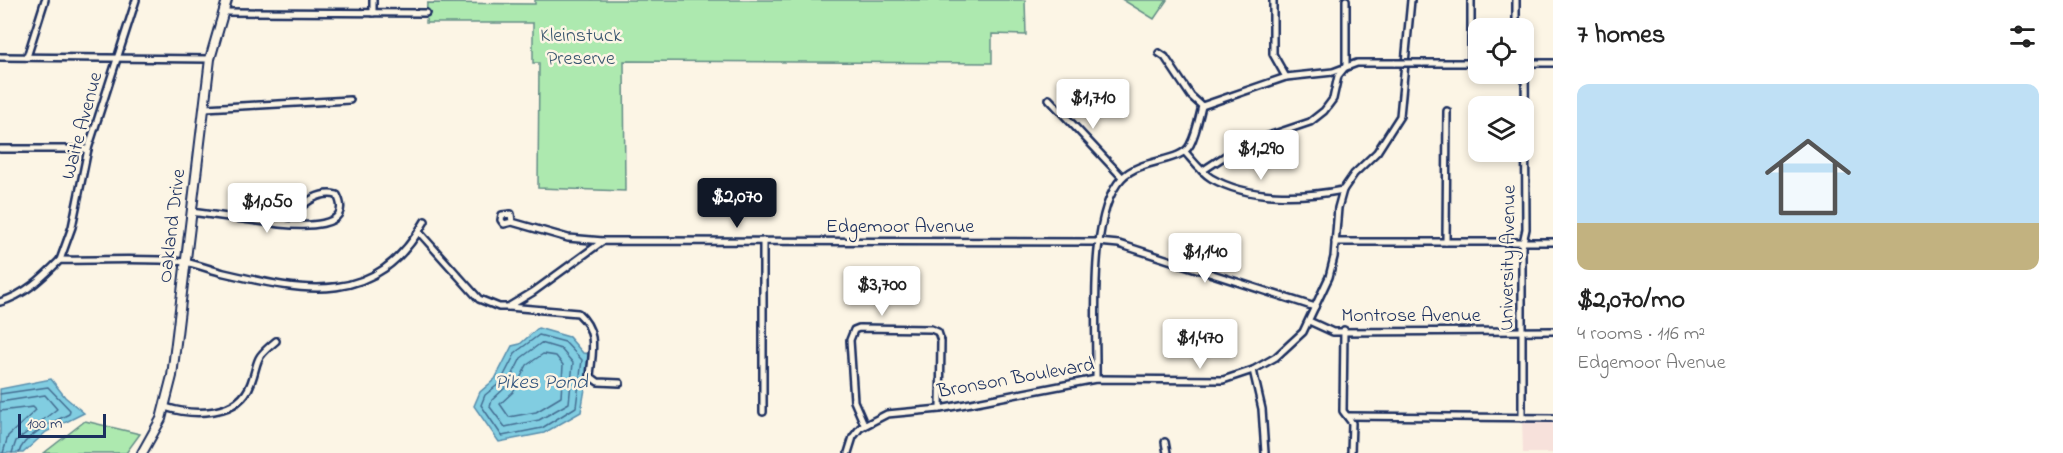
<!DOCTYPE html>
<meta charset="utf-8">
<style>
:root{--surface:#fff;--page:#f6f6f6;--text:#222;--muted:#767676;--accent:#111827}
body{margin:0;font-family:"Indie Flower",sans-serif;background:var(--page);color:var(--text);height:100vh;display:flex;flex-direction:column;font-size:22px;white-space:nowrap}
*{box-sizing:border-box;margin:0}
p{font-size:20px;color:var(--muted)}
.icon{flex:none;width:33px;height:33px;fill:none;stroke:currentColor;stroke-width:2;stroke-linecap:round;stroke-linejoin:round}
.map{position:relative;flex:1;overflow:hidden}
.sheet{display:flex;flex-direction:column;background:var(--surface);width:510px}
.sheet>*{flex:none}
.fabs{position:absolute;left:1468px;top:18px;display:grid;gap:12px}
.fabs a{display:grid;place-items:center;width:66px;height:66px;border-radius:12px;background:var(--surface);box-shadow:0 3px 9px #0003;font-size:30px}
.scale{position:absolute;left:18px;bottom:15px;width:88px;box-sizing:border-box;padding-left:6px;border:3px solid #1b2f5e;border-top:0;font-size:16px;line-height:21px;white-space:nowrap;color:#1b2f5e;-webkit-text-stroke:4px #fcf5e5;paint-order:stroke}
.price{position:absolute;translate:-50% -51px;padding:0 14px;border-radius:6px;background:#fff;color:#222;font-size:20px;line-height:39px;filter:drop-shadow(0 2px 3px #0008)}
.price::after{content:'';position:absolute;left:50%;top:36px;width:18px;height:14px;margin-left:-9px;background:inherit;clip-path:polygon(0 0,100% 0,50% 100%)}
.price.selected{background:var(--accent);color:#fff}
ul{padding:0;list-style:none}
li{display:grid;align-content:center;gap:12px;height:318px;padding:0 24px}
li span{display:grid;place-items:center;height:186px;border-radius:12px;color:#555}
li>.icon{margin-inline-start:auto}
span .icon{width:108px;height:108px;fill:#fffc;stroke-width:1}
li b{font-size:26px}
h2{display:flex;justify-content:space-between;align-items:center;height:72px;padding:0 24px;font-size:26px}
main{display:flex;flex:1;min-height:0}
.map>svg:first-child{display:block}
.built{fill:#f7e1db}
.green{fill:#ade9af;stroke:#648c86;stroke-width:1.5}
.water{fill:#81cde1;stroke:#588ead;stroke-width:1.5}
.lines{fill:none;stroke-linecap:round;stroke-linejoin:round}
.shore{stroke:#446e92;stroke-width:1.5}
.minor-casing{stroke:#1b2f5e;stroke-width:10}
.secondary-casing{stroke:#1b2f5e;stroke-width:12}
.minor{stroke:#fcf5e5;stroke-width:5}
.secondary{stroke:#fcf5e5;stroke-width:8}
.minor-bridge-casing{stroke:#1b2f5e;stroke-width:10;stroke-linecap:butt}
.minor-bridge{stroke:#fcf5e5;stroke-width:5}
.labels{text-anchor:middle;dominant-baseline:central;stroke-width:5;stroke-linejoin:round;paint-order:stroke}
.park-label{font-size:20px;fill:#38546e;stroke:#fcf5e5}
.street-label{font-size:20px;fill:#1b2f5e;stroke:#fcf5e5}
.water-label{font-size:21px;font-style:italic;fill:#34567f;stroke:#fcf5e5}
</style>
<main>
<div class="map">
<svg width="1553" height="453" viewBox="0 0 1553 453">
<rect width="100%" height="100%" fill="#fcf5e5"/>
<filter id="ink" filterUnits="userSpaceOnUse"><feTurbulence type="fractalNoise" baseFrequency=".0167" numOctaves="2"/><feDisplacementMap in="SourceGraphic" scale="12" xChannelSelector="R" yChannelSelector="G"/><feConvolveMatrix kernelMatrix="1 2 1 2 8 2 1 2 1" color-interpolation-filters="sRGB"/></filter>
<g filter="url(#ink)">
<!-- built -->
<path class="built" d="M1522 418H1553V453H1523Z"/>
<!-- green -->
<g class="green">
<path d="M535 0H1025L1026 35 992 34V63L624 61 625 191 538 188 539 63H533V23H426L427 3 535 4Z"/>
<path d="M1123 0H1167L1154 19Z"/>
<path d="M85 421 140 434 126 453H44Z"/>
</g>
<!-- water -->
<g class="water">
<path d="M538 328 569 337 583 353 591 354 581 412 544 433 499 442 474 406 480 392 495 379 512 346 520 344Z"/>
<path d="M51 379 65 397 84 413 46 432 23 453H0V389Z"/>
</g>
<g class="lines">
<!-- shore -->
<g class="shore">
<path d="M539 335 565 342 582 360 576 407 542 428 502 436 481 405 485 395 500 383 516 352Z"/>
<path d="M541 343 561 349 573 363 569 403 539 420 505 427 490 407 492 400 507 386 521 358Z"/>
<path d="M543 354 556 356 563 365 561 397 536 412 509 417 500 404 513 392 527 365Z"/>
<path d="M0 394 48 387 70 410 69 414C55 421 22 436 19 453"/>
<path d="M0 402 45 395 57 409 16 441 12 453"/>
<path d="M0 411 33 407 36 410 8 436 3 453"/>
</g>
<defs>
<g id="minor">
<path d="M1273 0V54L1286 77"/>
<path d="M1516 0V28"/>
<path d="M223 12 426 13"/>
<path d="M373 13V0"/>
<path d="M1159 53 1165 57 1191 96 1202 106 1286 77 1333 72 1357 63H1395"/>
<path d="M0 57 210 59"/>
<path d="M27 57 45 0"/>
<path d="M1422 63H1479"/>
<path d="M1471 63V0"/>
<path d="M1525 63H1553"/>
<path d="M1049 99 1122 177"/>
<path d="M205 108 350 100"/>
<path d="M0 149H88"/>
<path d="M1185 152C1193 161 1201 172 1211 178 1249 200 1302 198 1343 190"/>
<path d="M1202 171 1242 145 1310 122 1324 111 1333 99 1338 76 1346 66V0"/>
<path d="M191 212 280 224C298 211 314 189 337 195 355 230 300 226 280 224"/>
<path d="M512 222 511 214 502 215 501 220 504 224 512 222 568 238 603 241"/>
<path d="M419 232 479 299 499 307H508L533 292 603 241 1098 242 1119 244 1315 307"/>
<path d="M1335 242H1553"/>
<path d="M1446 242 1447 111"/>
<path d="M60 260 72 227 88 149 136 0"/>
<path d="M0 302C25 295 43 277 60 260 101 261 144 257 184 262 197 264 211 270 224 273 305 292 376 308 425 221"/>
<path d="M509 307 578 313C599 332 592 352 590 376L598 382 620 383"/>
<path d="M1309 321 1333 332 1553 331"/>
<path d="M1344 330 1343 411 1352 423 1351 453"/>
<path d="M1253 370 1262 409 1265 453"/>
<path d="M1096 379C1097 329 1087 214 1122 178 1141 158 1181 163 1190 145 1196 134 1199 118 1202 106"/>
<path d="M165 407C193 416 239 417 251 383 260 358 253 360 276 341"/>
<path d="M763 412V241"/>
<path d="M1347 416 1553 418"/>
<path d="M1522 418V247L1526 229 1525 63"/>
<path d="M864 424 854 401 850 340 854 330 859 328 931 329 938 332 941 341 940 409"/>
<path d="M1165 442 1167 453"/>
<path d="M848 453 853 437 860 428 887 414 940 409 1096 379 1223 380 1253 370 1276 357 1303 332 1329 277 1334 257 1338 208 1343 190 1354 174 1377 152 1400 116 1411 0"/>
</g>
<path id="secondary" d="M142 453 161 419 172 376 210 59 227 0"/>
</defs>
<!-- minor casing -->
<use href="#minor" class="minor-casing"/>
<!-- secondary casing -->
<use href="#secondary" class="secondary-casing"/>
<!-- minor -->
<use href="#minor" class="minor"/>
<!-- secondary -->
<use href="#secondary" class="secondary"/>
<defs>
<path id="minor-bridge" d="M1395 63H1422"/>
</defs>
<!-- minor-bridge casing -->
<use href="#minor-bridge" class="minor-bridge-casing"/>
<!-- minor-bridge -->
<use href="#minor-bridge" class="minor-bridge"/>
</g>
</g>
<g class="labels">
<!-- park labels -->
<g class="park-label">
<text x="581" y="36">Kleinstuck<tspan x="581" dy="23">Preserve</tspan></text>
</g>
<!-- street labels -->
<g class="street-label">
<text transform="translate(83 126) rotate(-75)">Waite Avenue</text>
<text transform="translate(173 226) rotate(-83)">Oakland Drive</text>
<text x="900" y="227">Edgemoor Avenue</text>
<text transform="translate(1509 258) rotate(-89)">University Avenue</text>
<text x="1411" y="316">Montrose Avenue</text>
<text transform="translate(1016 379) rotate(-10)">Bronson Boulevard</text>
</g>
<!-- water labels -->
<g class="water-label">
<text x="541" y="383">Pikes Pond</text>
</g>
</g>
</svg>
<div class="fabs">
<a><svg class="icon" aria-label="locate" viewBox="0 0 24 24"><circle cx="12" cy="12" r="6"/><path d="M12 2v4M12 18v4M2 12h4M18 12h4"/></svg></a>
<a><svg class="icon" aria-label="layers" viewBox="0 0 24 24"><path d="M12 4l9 5-9 5-9-5zM3 14l9 5 9-5"/></svg></a>
</div>
<div class="scale">100 m</div>
<b class="price" style="left:1093px;top:130px">$1,710</b>
<b class="price" style="left:1261px;top:181px">$1,290</b>
<b class="price selected" style="left:737px;top:229px">$2,070</b>
<b class="price" style="left:267px;top:234px">$1,050</b>
<b class="price" style="left:1205px;top:284px">$1,140</b>
<b class="price" style="left:882px;top:317px">$3,700</b>
<b class="price" style="left:1200px;top:370px">$1,470</b>
</div>
<section class="sheet">
<h2>7 homes<svg class="icon" aria-label="filters" viewBox="0 0 24 24"><path d="M4 7h16M4 17h16"/><circle cx="9" cy="7" r="2"/><circle cx="15" cy="17" r="2"/></svg></h2>
<ul>
<li><span style="background:linear-gradient(#bfe0f5 75%,#c2b280 0)"><svg class="icon" aria-label="home" viewBox="0 0 24 24"><path d="M3 11l9-7 9 7M6 9v11h12V9"/></svg></span><div><b>$2,070/mo</b><p>4 rooms · 116 m²</p><p>Edgemoor Avenue</p></div></li>
</ul>
</section>
</main>
